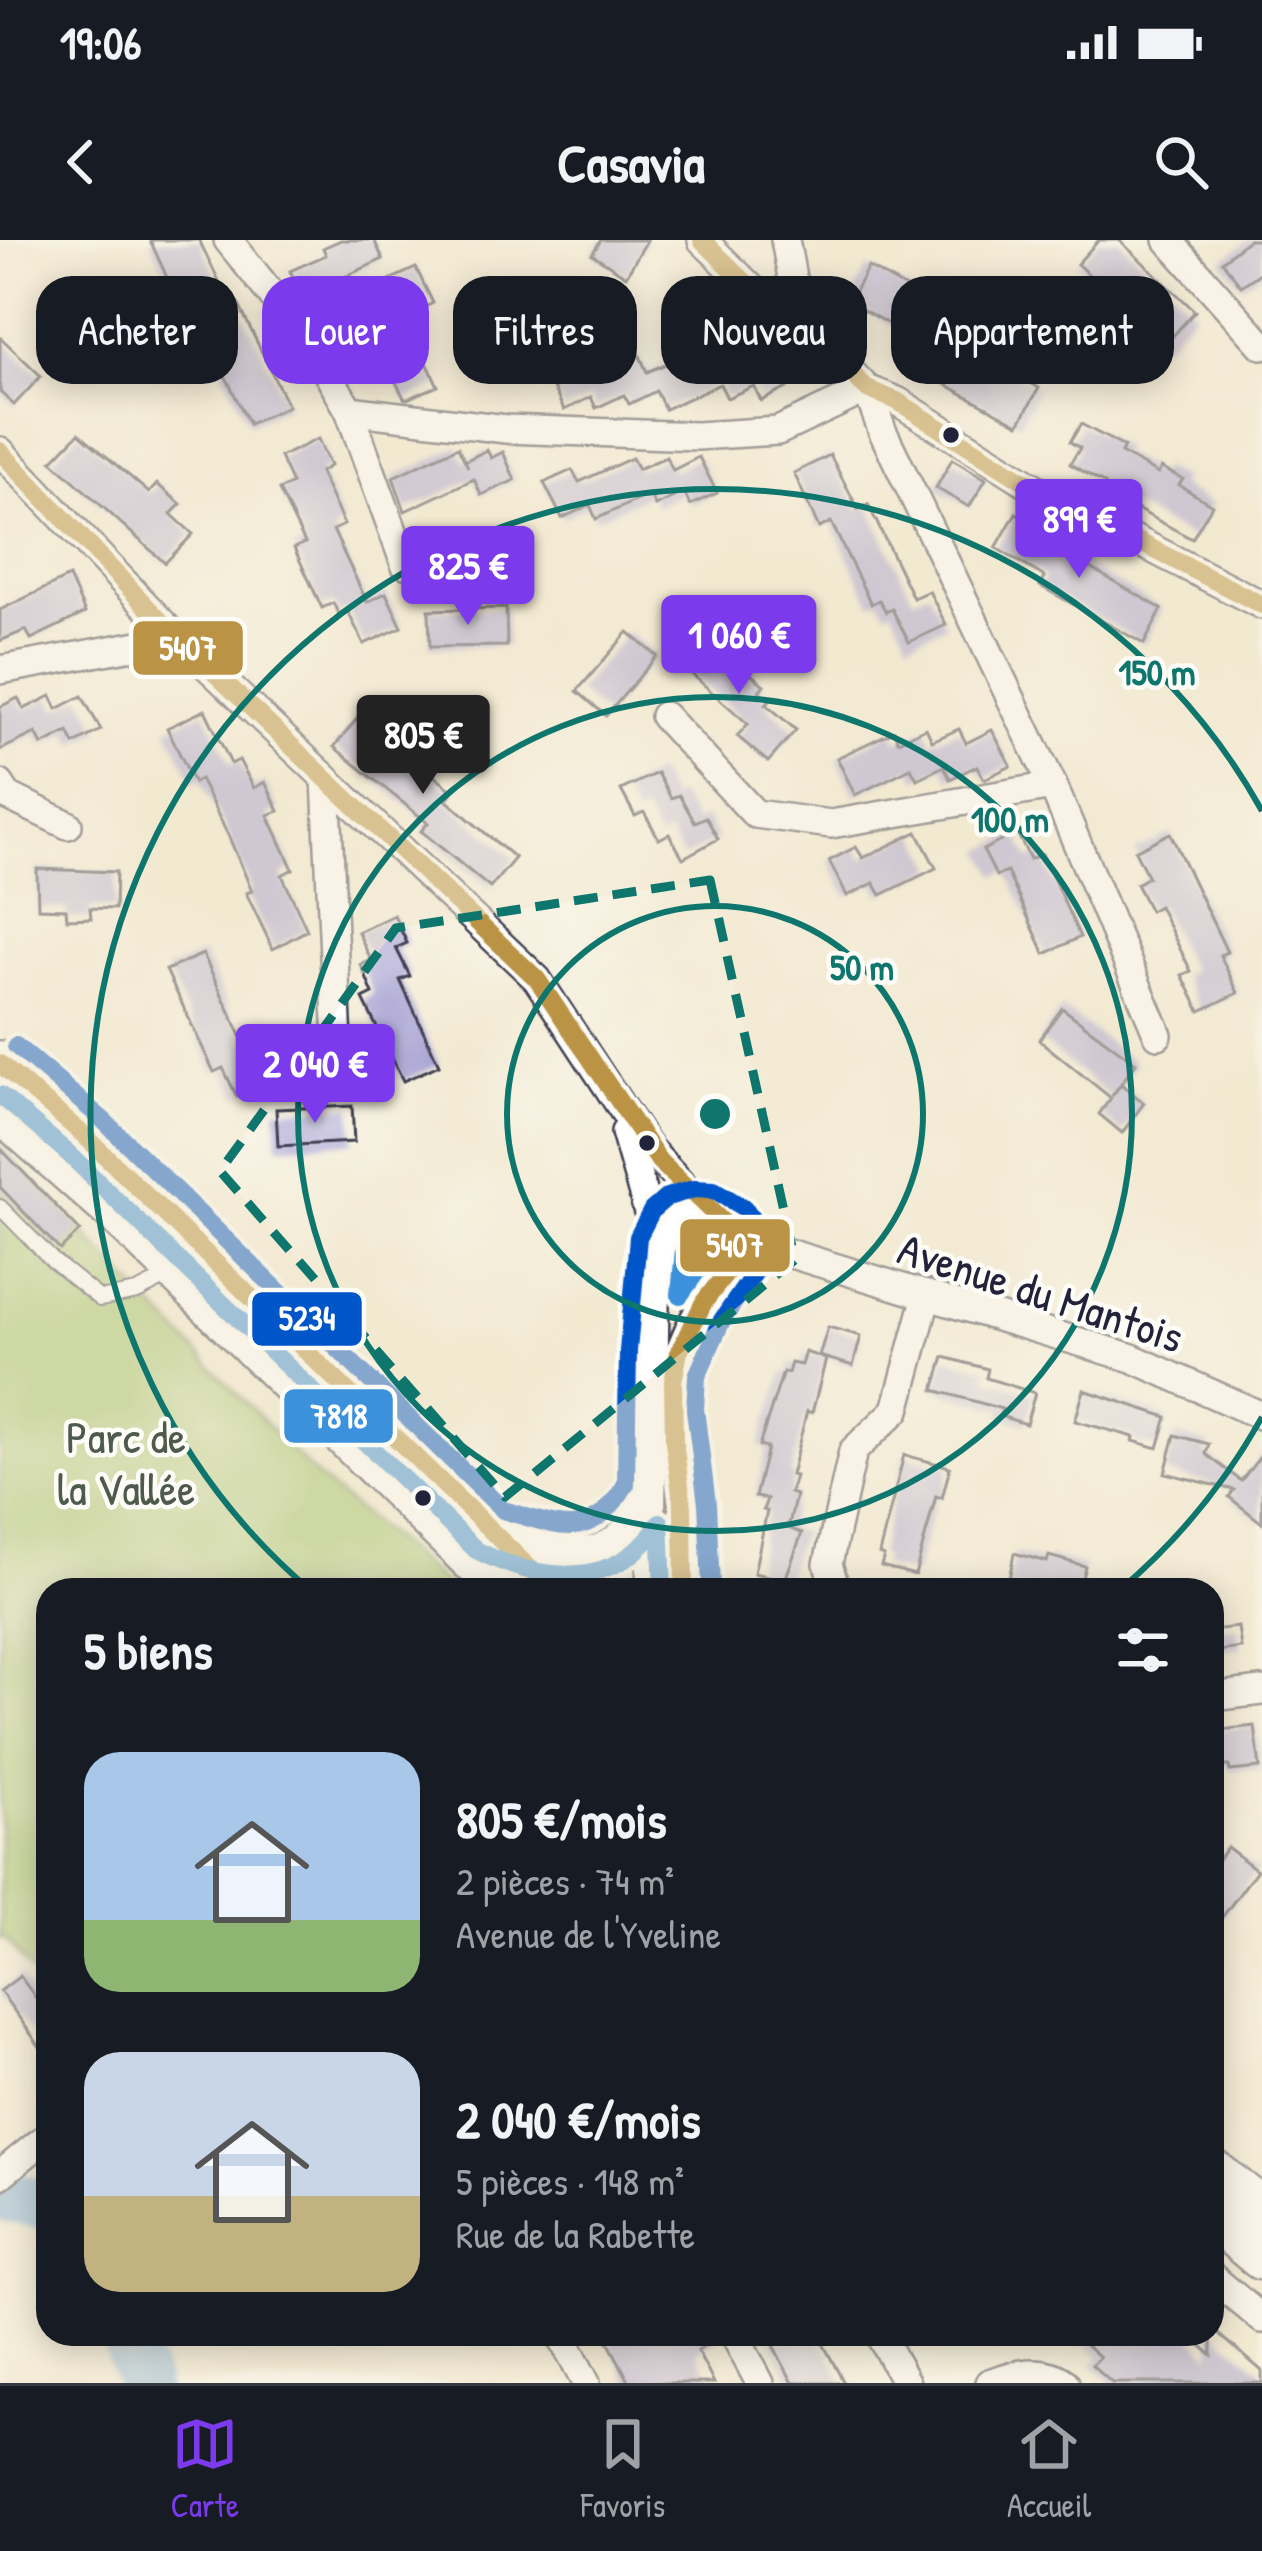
<!DOCTYPE html>
<html lang="fr">
<meta charset="utf-8">
<style>
:root{--surface:#171b24;--page:#242831;--text:#f1f3f6;--muted:#9ea1a6;--line:#363941;--accent:#7c3aed}
body{margin:0;font-family:"Patrick Hand",sans-serif;background:var(--page);color:var(--text);height:100vh;display:flex;flex-direction:column;font-size:45px;white-space:nowrap}
*{box-sizing:border-box;margin:0}
p{font-size:39px;color:var(--muted)}
.icon{flex:none;width:66px;height:66px;fill:none;stroke:currentColor;stroke-width:2;stroke-linecap:round;stroke-linejoin:round}
.map{position:relative;flex:1;overflow:hidden}
.side{position:absolute;left:36px;top:1338px;width:1188px;height:768px;display:flex;flex-direction:column;background:var(--surface);border-radius:36px;box-shadow:0 6px 30px #0003}
.side>*{flex:none}
.top-card{position:absolute;left:36px;top:36px;width:1191px;height:108px;display:flex;gap:24px}
.price{position:absolute;translate:-50% -102px;padding:0 27px;border-radius:12px;background:var(--accent);color:#fff;font-size:39px;line-height:78px;filter:drop-shadow(0 3px 6px #0008)}
.price::after{content:'';position:absolute;left:50%;top:72px;width:36px;height:27px;margin-left:-18px;background:inherit;clip-path:polygon(0 0,100% 0,50% 100%)}
.price.selected{background:#222;color:#fff}
ul{padding:0;list-style:none}
li{display:flex;align-items:center;gap:36px;height:300px;padding:0 48px}
li span{display:grid;place-items:center;flex:none;width:336px;height:240px;border-radius:36px;color:#555}
li>.icon{margin-inline-start:auto}
span .icon{width:144px;height:144px;fill:#fffc;stroke-width:1}
li b{font-size:51px}
h2{display:flex;justify-content:space-between;align-items:center;height:144px;padding:0 48px;font-size:51px}
.tag{padding:0 42px;border-radius:36px;background:var(--surface);box-shadow:0 6px 30px #0003;font-size:42px;line-height:108px}
.tag.selected{background:var(--accent);color:#fff}
.status{display:flex;justify-content:space-between;align-items:center;height:84px;padding:0 60px;background:var(--surface);direction:ltr}
.status svg{height:33px;fill:currentColor}
header{display:flex;justify-content:space-between;align-items:center;height:156px;padding:0 48px;background:var(--surface);font-size:54px;font-weight:700}
.dock{display:flex;justify-content:space-around;align-items:center;height:168px;border-top:3px solid var(--line);background:var(--surface);font-size:33px;color:var(--muted)}
.dock a{display:grid;justify-items:center;gap:6px}
.dock .selected{color:var(--accent)}
.map>svg:first-child{display:block}
.green{fill:#a1c36c;stroke:#627254;stroke-width:3}
.lines{fill:none;stroke-linecap:round;stroke-linejoin:round}
.river{stroke:#6aa4da;stroke-width:51}
.building{fill:#a49ed1}
.lane-casing{stroke:#414052;stroke-width:18}
.street-casing{stroke:#414052;stroke-width:32}
.primary-casing{stroke:#414052;stroke-width:50}
.lane{stroke:#fff;stroke-width:14}
.street{stroke:#fff;stroke-width:27}
.primary{stroke:#fff;stroke-width:45}
.bus-1-casing{stroke:#fdfcf7;stroke-width:27}
.bus-2-casing{stroke:#fdfcf7;stroke-width:27}
.bus-3-casing{stroke:#fdfcf7;stroke-width:27}
.bus-1{stroke:#ba9345;stroke-width:18}
.bus-2{stroke:#3c91dc;stroke-width:18}
.bus-3{stroke:#0055c8;stroke-width:18}
.marked{fill:none;stroke:#0f766e;stroke-width:9;stroke-dasharray:24 15;stroke-linejoin:round}
.ring{fill:none;stroke:#0f766e;stroke-width:6}
.bus-dot{fill:#22223b;stroke:#fdfcf7;stroke-width:4.5}
.labels{text-anchor:middle;dominant-baseline:central;stroke-width:9;stroke-linejoin:round;paint-order:stroke}
.street-label{font-size:45px;fill:#22223b;stroke:#fdfcf7}
.park-label{font-size:45px;fill:#4e5a4c;stroke:#fdfcf7}
.centre{fill:#0f766e;stroke:#fdfcf7;stroke-width:6}
.ring-label{font-size:36px;text-anchor:middle;font-weight:bold;fill:#0f766e;stroke:#fdfcf7;stroke-width:9;stroke-linejoin:round;paint-order:stroke}
.line-badge{stroke:#fdfcf7;stroke-width:4.5}
.badge-label{font-size:33px;text-anchor:middle;font-weight:bold;fill:#fff}
</style>
<div class="status"><b>19:06</b><svg viewBox="0 0 49 12"><path d="M0 12V9h3v3zM5 12V6h3v6zM10 12V3h3v9zM15 12V0h3v12zM26 1h20v11H26zM47 4h2v5h-2z"/></svg></div>
<header><svg class="icon" aria-label="back" viewBox="0 0 24 24"><path d="M15 5l-7 7 7 7"/></svg>Casavia<svg class="icon" aria-label="search" viewBox="0 0 24 24"><circle cx="10" cy="10" r="6"/><path d="M15 15l6 6"/></svg></header>
<div class="map">
<svg width="1262" height="2143" viewBox="0 0 1262 2143">
<rect width="100%" height="100%" fill="#fdfcf7"/>
<filter id="ink" filterUnits="userSpaceOnUse"><feTurbulence type="fractalNoise" baseFrequency=".00833" numOctaves="2"/><feDisplacementMap in="SourceGraphic" scale="24" xChannelSelector="R" yChannelSelector="G"/><feConvolveMatrix kernelMatrix="1 2 1 2 8 2 1 2 1" color-interpolation-filters="sRGB"/></filter>
<filter id="wash" filterUnits="userSpaceOnUse"><feTurbulence type="fractalNoise" baseFrequency=".004" numOctaves="4" result="noise"/><feDisplacementMap in="SourceGraphic" scale="48" xChannelSelector="R" yChannelSelector="G"/><feGaussianBlur stdDeviation="2.7" result="paint"/><feColorMatrix in="noise" values="0 0 0 0 0 0 0 0 0 0 0 0 0 0 0 0 0 1.4 0 .05"/><feComposite in="paint" operator="in"/></filter>
<g filter="url(#wash)">
<rect width="100%" height="100%" fill="#f2e9d1"/>
<!-- green -->
<path class="green" d="M0 906 317 1237 453 1350H48V1753L4 1697 0 1699Z"/>
<g class="lines">
<!-- river -->
<g class="river">
<path d="M0 1955 48 1965"/>
<path d="M125 2094 142 2143"/>
</g>
</g>
<g id="blocks">
<!-- building -->
<g class="building">
<path d="M150 0H199L231 66 238 63 288 166 249 184 189 62 180 66Z"/>
<path d="M341 0H374L383 19 327 45 330 52 307 64 290 31 326 15 323 8Z"/>
<path d="M601 0H647L626 36 592 14Z"/>
<path d="M1099 0H1119L1195 71 1164 106 1135 78 1131 83 1101 56 1106 50 1077 24Z"/>
<path d="M1248 0H1262V32L1241 46 1222 21Z"/>
<path d="M868 27 913 52 910 57 921 63 919 69 1009 121 1005 128 1039 148 1019 184 928 135 934 125 899 105 906 94 849 62Z"/>
<path d="M416 28 433 63 417 71 427 94 416 99 438 146 407 159 404 158 393 136 399 134 389 111 395 109 384 86 399 79 383 43Z"/>
<path d="M0 97 41 136 14 165 0 152Z"/>
<path d="M703 108 711 124 738 111 744 124 770 110 787 148 761 161 754 146 727 158 720 144 665 169 656 151 629 164 624 155 596 168 591 157 564 170 547 135 575 122 579 131 607 119 613 130 640 116 647 132Z"/>
<path d="M1081 184 1124 207 1121 213 1158 234 1161 228 1183 239 1179 245 1212 265 1192 299 1102 250 1105 244 1070 224 1080 208 1070 202Z"/>
<path d="M79 193 149 253 157 244 181 264 171 274 193 294 165 323 52 221Z"/>
<path d="M318 199 330 226 320 232 344 285 333 290 347 320 367 362 386 353 402 387 364 404 347 370 339 374 333 363 322 368 294 308 305 303 279 250 292 244 280 217Z"/>
<path d="M458 207 468 227 465 221 487 210 491 218 503 212 515 240 481 255 474 239 405 271 393 237Z"/>
<path d="M830 215 858 269 868 264 913 358 929 351 946 385 909 402 892 369 886 372 879 360 871 364 831 282 819 288 794 233Z"/>
<path d="M666 217 673 230 699 217 717 253 690 265 684 252 655 266 650 254 596 279 590 265 562 278 544 243 572 230 579 242 632 218 638 229Z"/>
<path d="M952 219 986 239 969 267 936 248Z"/>
<path d="M1016 273 1050 292 1045 302 1162 369 1144 404 1040 346 1045 337 996 308Z"/>
<path d="M69 337 85 373 31 399 26 390 0 401V370Z"/>
<path d="M506 368 507 406 430 407 429 370Z"/>
<path d="M628 392 657 416 606 476 577 451Z"/>
<path d="M703 395 764 445 759 451 770 460 766 464 796 490 768 522 737 496 748 484 678 422Z"/>
<path d="M51 456 57 469 82 456 101 490 74 504 68 492 42 505 36 493 0 510V467L18 458 24 469Z"/>
<path d="M205 470 231 524 239 520 254 548 265 542 279 571 268 575 293 629 282 635 307 690 273 709 246 653 252 651 228 595 200 539 194 543 167 488Z"/>
<path d="M360 475 382 494 393 481 416 501 406 514 453 551 446 560 515 618 490 648 421 591 428 583 334 507Z"/>
<path d="M926 488 932 501 959 489 966 503 992 490 1011 526 984 539 977 526 950 539 944 526 917 539 911 528 855 555 837 518 894 491 898 501Z"/>
<path d="M657 533 671 558 679 555 695 582 706 577 718 599 683 618 669 594 659 599 644 572 635 576 621 550Z"/>
<path d="M917 592 936 628 881 655 874 643 847 656 829 621 856 607 863 618Z"/>
<path d="M1017 593 1030 619 1042 614 1080 697 1045 714 1007 632 996 636 983 610Z"/>
<path d="M1170 593 1227 712 1220 715 1238 753 1200 771 1182 735 1191 731 1159 666 1150 671 1136 644 1148 637 1135 611Z"/>
<path d="M37 629 116 632 115 669 90 668 91 678 67 679 66 669 38 668Z"/>
<path d="M394 675 407 703 396 708 410 736 400 740 439 825 403 841 363 759 373 754 361 725 371 720 358 692Z"/>
<path d="M203 714 250 815 258 812 272 840 237 857 223 828 214 832 166 730Z"/>
<path d="M1062 768 1136 823 1112 856 1121 844 1144 863 1122 893 1099 874 1111 858 1039 800Z"/>
<path d="M352 866 354 902 278 906 276 869Z"/>
<path d="M0 908 80 991 60 1010 0 947Z"/>
<path d="M828 1087 861 1096 853 1126 819 1116Z"/>
<path d="M805 1112 826 1119 812 1173 807 1171 791 1235 795 1236 790 1253 796 1255 788 1288 802 1293 785 1340 754 1333 767 1271 763 1270 767 1259 755 1257 767 1208 759 1206 783 1132 788 1133 791 1123 801 1125Z"/>
<path d="M944 1117 988 1129 986 1138 1035 1153 1026 1184 1000 1176 1002 1169 934 1150Z"/>
<path d="M1084 1150 1167 1177 1158 1208 1133 1201 1134 1197 1075 1181Z"/>
<path d="M1175 1195 1209 1204 1206 1214 1241 1241 1262 1214V1283L1229 1257 1234 1250 1165 1233Z"/>
<path d="M904 1215 950 1227 942 1258 936 1256 915 1335 881 1326 884 1316 879 1314Z"/>
<path d="M1014 1313 1047 1322 1049 1316 1085 1326 1079 1350H1007Z"/>
<path d="M1238 1387 1241 1408 1212 1412V1390Z"/>
<path d="M1255 1486 1260 1528 1230 1531 1229 1526H1219L1218 1520H1212V1491Z"/>
<path d="M1227 1607 1257 1630 1212 1691V1627Z"/>
<path d="M20 1736 48 1775V1818L0 1751Z"/>
<path d="M1212 2088 1262 2131V2143H1112L1092 2125 1100 2117 1074 2094H1188L1212 2115Z"/>
<path d="M604 2094H716L717 2100 697 2111 714 2143H630Z"/>
<path d="M767 2094H818L844 2143H793Z"/>
</g>
</g>
</g>
<g filter="url(#ink)">
<use href="#blocks" fill-opacity="0" stroke="#414052" stroke-width="3"/>
<g class="lines">
<defs>
<path id="lane" d="M0 967 53 1021 100 1059 137 1052 171 1035"/>
<g id="street">
<path d="M228 0 310 103 349 170 405 324 460 336"/>
<path d="M702 0 783 79 844 125 867 149 897 161 1042 252 1262 365"/>
<path d="M785 0 803 96"/>
<path d="M1168 0 1262 105"/>
<path d="M867 149 882 190 1053 546 1158 795"/>
<path d="M349 170 506 189 697 196 778 191 867 149"/>
<path d="M0 211 166 387 537 739 648 908 710 974"/>
<path d="M0 430 177 398"/>
<path d="M664 476 755 574 831 584 1053 546"/>
<path d="M326 539 339 826"/>
<path d="M0 544 8 556 68 585"/>
<path d="M625 892 659 1010"/>
<path d="M734 1023 755 1011 778 1010 1132 1118 1262 1176"/>
<path d="M506 1295C576 1315 610 1330 648 1255"/>
<path d="M650 1350 655 1064 661 1023"/>
<path d="M684 1350C684 1323 685 1294 683 1267 679 1221 665 1176 675 1130 680 1106 691 1083 704 1062 715 1044 737 1033 736 1009 735 979 699 962 675 980 636 1009 673 1065 720 1042"/>
<path d="M836 1350 828 1324 853 1211 896 1170 927 1055"/>
<path d="M1212 1457 1262 1451"/>
<path d="M0 1935 48 1896"/>
<path d="M1212 2037 1262 2079"/>
<path d="M560 2094 586 2143"/>
<path d="M734 2094 760 2143"/>
<path d="M879 2094 906 2143"/>
<path d="M989 2143C1014 2134 1042 2126 1065 2143"/>
</g>
<g id="primary">
<path d="M0 824 85 896 552 1350"/>
<path d="M0 868 120 974 505 1350"/>
<path d="M1212 1932 1262 1971"/>
<path d="M1212 1975 1262 2017"/>
</g>
</defs>
<!-- lane casing -->
<use href="#lane" class="lane-casing"/>
<!-- street casing -->
<use href="#street" class="street-casing"/>
<!-- primary casing -->
<use href="#primary" class="primary-casing"/>
<!-- lane -->
<use href="#lane" class="lane"/>
<!-- street -->
<use href="#street" class="street"/>
<!-- primary -->
<use href="#primary" class="primary"/>
<defs>
<g id="bus-1">
<path d="M702 0 783 79 844 125 867 149 897 161 1042 252 1262 365"/>
<path d="M0 211 166 387 537 739 659 921 730 989 737 1012 734 1023 704 1062 679 1112 673 1141 674 1202 683 1268 684 1350"/>
<path d="M0 824 85 896 552 1350"/>
</g>
<g id="bus-2">
<path d="M0 855 69 914 476 1310C540 1343 619 1351 660 1282L663 1350"/>
<path d="M695 997 705 998 712 1010 680 1055 684 1009Z"/>
</g>
<path id="bus-3" d="M16 806 102 879 503 1270C561 1287 591 1304 626 1244L628 1111 638 997 652 970 667 957 694 949 714 950 744 968 756 985 761 1006 753 1035 722 1080 697 1136 695 1169 707 1264 711 1346"/>
</defs>
<!-- bus-1 casing -->
<use href="#bus-1" class="bus-1-casing"/>
<!-- bus-2 casing -->
<use href="#bus-2" class="bus-2-casing"/>
<!-- bus-3 casing -->
<use href="#bus-3" class="bus-3-casing"/>
<!-- bus-1 -->
<use href="#bus-1" class="bus-1"/>
<!-- bus-2 -->
<use href="#bus-2" class="bus-2"/>
<!-- bus-3 -->
<use href="#bus-3" class="bus-3"/>
</g>
</g>
<!-- marked area -->
<path d="M0 0H1262V2143H0ZM710 640 795 1020 505 1257 220 931 396 688Z" fill="#f2e9d1" fill-opacity=".55" fill-rule="evenodd"/>
<path class="marked" d="M710 640 795 1020 505 1257 220 931 396 688Z"/>
<!-- distance rings -->
<g class="ring">
<circle cx="715" cy="874" r="208"/>
<circle cx="715" cy="874" r="417"/>
<path d="M1262 1177A625 625 0 0 1 1121 1349M309 1349A625 625 0 1 1 1262 571"/>
</g>
<!-- markers -->
<g class="bus-dot">
<circle cx="951" cy="195" r="10"/>
<circle cx="647" cy="903" r="10"/>
<circle cx="423" cy="1258" r="10"/>
</g>
<g class="labels">
<!-- street labels -->
<g class="street-label">
<text transform="translate(1041 1052) rotate(18)">Avenue du Mantois</text>
</g>
<!-- park labels -->
<g class="park-label">
<text x="126" y="1196">Parc de<tspan x="126" dy="52">la Vallée</tspan></text>
</g>
</g>
<circle cx="715" cy="874" r="18" class="centre"/>
<g class="ring-label">
<text x="1157" y="445">150 m</text>
<text x="1010" y="592">100 m</text>
<text x="862" y="740">50 m</text>
</g>
<g class="line-badge">
<rect x="131" y="379" width="114" height="58" rx="12" fill="#ba9345"/>
<rect x="678" y="977" width="114" height="57" rx="12" fill="#ba9345"/>
<rect x="250" y="1050" width="114" height="58" rx="12" fill="#0055c8"/>
<rect x="282" y="1147" width="113" height="58" rx="12" fill="#3c91dc"/>
</g>
<g class="badge-label">
<text x="188" y="420">5407</text>
<text x="735" y="1017">5407</text>
<text x="307" y="1090">5234</text>
<text x="339" y="1188">7818</text>
</g>
</svg>
<b class="price" style="left:1079px;top:341px">899 €</b>
<b class="price" style="left:468px;top:388px">825 €</b>
<b class="price" style="left:739px;top:457px">1 060 €</b>
<b class="price selected" style="left:423px;top:557px">805 €</b>
<b class="price" style="left:315px;top:886px">2 040 €</b>
<div class="top-card">
<a class="tag">Acheter</a>
<a class="tag selected">Louer</a>
<a class="tag">Filtres</a>
<a class="tag">Nouveau</a>
<a class="tag">Appartement</a>
</div>
<section class="side">
<h2>5 biens<svg class="icon" aria-label="filters" viewBox="0 0 24 24"><path d="M4 7h16M4 17h16"/><circle cx="9" cy="7" r="2"/><circle cx="15" cy="17" r="2"/></svg></h2>
<ul>
<li><span style="background:linear-gradient(#a9c7e8 70%,#8fb573 0)"><svg class="icon" aria-label="home" viewBox="0 0 24 24"><path d="M3 11l9-7 9 7M6 9v11h12V9"/></svg></span><div><b>805 €/mois</b><p>2 pièces · 74 m²</p><p>Avenue de l'Yveline</p></div></li>
<li><span style="background:linear-gradient(#c9d6e8 60%,#c2b280 0)"><svg class="icon" aria-label="home" viewBox="0 0 24 24"><path d="M3 11l9-7 9 7M6 9v11h12V9"/></svg></span><div><b>2 040 €/mois</b><p>5 pièces · 148 m²</p><p>Rue de la Rabette</p></div></li>
</ul>
</section>
</div>
<nav class="dock">
<a class="selected"><svg class="icon" aria-label="map" viewBox="0 0 24 24"><path d="M3 6l6-2 6 2 6-2v14l-6 2-6-2-6 2zM9 4v14M15 6v14"/></svg>Carte</a>
<a><svg class="icon" aria-label="saved" viewBox="0 0 24 24"><path d="M7 4h10v16l-5-4-5 4z"/></svg>Favoris</a>
<a><svg class="icon" aria-label="home" viewBox="0 0 24 24"><path d="M3 11l9-7 9 7M6 9v11h12V9"/></svg>Accueil</a>
</nav>
